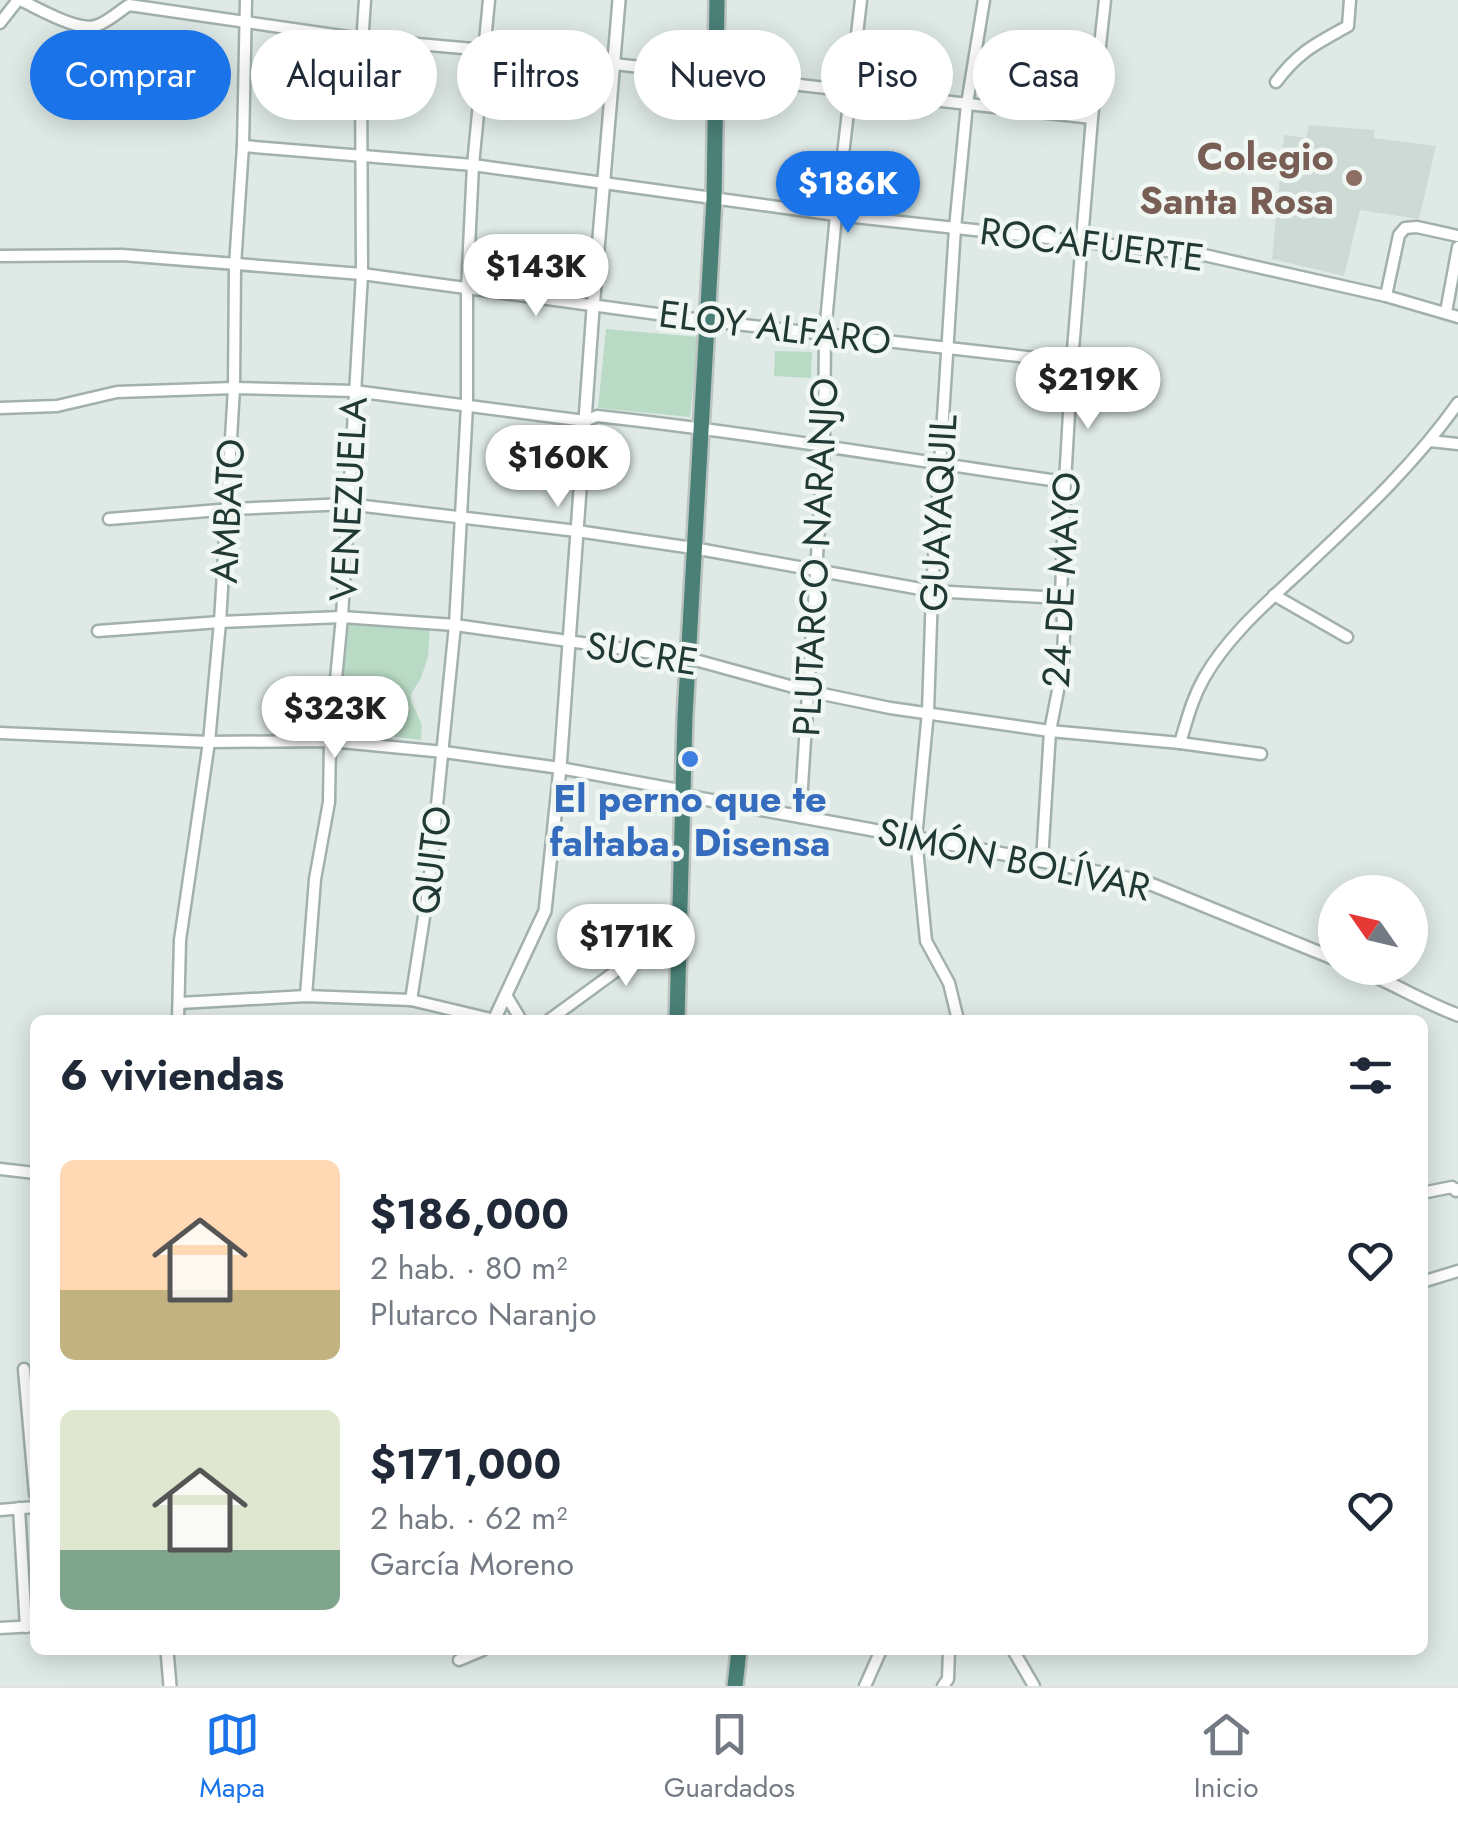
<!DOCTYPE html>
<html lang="es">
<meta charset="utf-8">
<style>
:root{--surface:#fff;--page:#f6f6f7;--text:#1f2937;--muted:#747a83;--line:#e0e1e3;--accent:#1a73e8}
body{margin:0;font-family:Jost,sans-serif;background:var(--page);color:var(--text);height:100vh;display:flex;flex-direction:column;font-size:38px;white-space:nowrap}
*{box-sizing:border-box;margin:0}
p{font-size:32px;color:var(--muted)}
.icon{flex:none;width:55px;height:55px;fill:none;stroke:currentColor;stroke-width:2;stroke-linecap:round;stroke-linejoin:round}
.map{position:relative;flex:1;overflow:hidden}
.drawer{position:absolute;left:30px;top:1015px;width:1398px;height:640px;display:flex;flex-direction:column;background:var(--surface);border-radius:15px;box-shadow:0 5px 25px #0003}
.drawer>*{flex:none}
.banner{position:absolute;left:30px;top:30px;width:1400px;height:90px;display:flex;gap:20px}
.needle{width:65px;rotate:304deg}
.tools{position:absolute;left:1318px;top:875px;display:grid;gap:20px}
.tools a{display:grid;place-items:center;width:110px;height:110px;border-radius:50%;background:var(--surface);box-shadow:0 5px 25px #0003;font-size:50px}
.price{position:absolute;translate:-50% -85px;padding:0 22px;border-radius:35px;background:#fff;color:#222;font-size:32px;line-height:65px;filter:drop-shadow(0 2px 5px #0008)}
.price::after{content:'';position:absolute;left:50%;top:60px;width:30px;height:22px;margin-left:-15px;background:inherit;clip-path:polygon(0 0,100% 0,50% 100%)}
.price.on{background:var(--accent);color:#fff}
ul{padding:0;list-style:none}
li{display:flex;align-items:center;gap:30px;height:250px;padding:0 30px}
li span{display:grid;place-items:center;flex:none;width:280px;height:200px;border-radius:15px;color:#555}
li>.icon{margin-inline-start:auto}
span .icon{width:120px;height:120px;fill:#fffc;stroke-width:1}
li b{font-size:42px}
h2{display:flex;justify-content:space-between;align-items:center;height:120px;padding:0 30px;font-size:42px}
.chip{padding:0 35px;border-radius:45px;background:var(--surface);box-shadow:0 5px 25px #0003;font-size:35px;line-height:90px}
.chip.on{background:var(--accent);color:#fff}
.tab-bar{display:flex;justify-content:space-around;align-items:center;height:140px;border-top:2px solid var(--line);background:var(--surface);font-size:28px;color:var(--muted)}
.tab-bar a{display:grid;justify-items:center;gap:5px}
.tab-bar .on{color:var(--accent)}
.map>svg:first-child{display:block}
.built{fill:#cedad5}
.green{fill:#b9dac4}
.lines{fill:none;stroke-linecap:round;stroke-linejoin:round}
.minor-casing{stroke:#a2b1ad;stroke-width:15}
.tertiary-casing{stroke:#a2b1ad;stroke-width:16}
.trunk-casing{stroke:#bcc4c2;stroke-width:20}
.minor{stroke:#fff;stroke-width:10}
.tertiary{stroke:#fff;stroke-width:11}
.trunk{stroke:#4a8076;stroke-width:15}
.education-dot{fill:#8d6e63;stroke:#f0f7f3;stroke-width:4}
.shop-dot{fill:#3f7fe0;stroke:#f0f7f3;stroke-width:4}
.labels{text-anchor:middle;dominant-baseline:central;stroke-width:9;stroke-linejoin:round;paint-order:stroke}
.education-label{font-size:38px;font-weight:bold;fill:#785e54;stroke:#f0f7f3;text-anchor:end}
.street-label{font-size:38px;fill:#213934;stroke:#f0f7f3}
.shop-label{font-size:38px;font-weight:bold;fill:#366cbe;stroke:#f0f7f3}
</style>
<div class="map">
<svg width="1458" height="1686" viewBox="0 0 1458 1686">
<rect width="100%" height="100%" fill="#dfeae6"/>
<!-- built -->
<path class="built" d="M1309 125 1374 130V138L1436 146 1419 219 1360 210 1344 276 1272 259 1284 135 1306 138Z"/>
<!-- green -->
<g class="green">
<path d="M606 329 698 337 690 417 598 408Z"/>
<path d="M775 351 812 352 811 378 774 376Z"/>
<path d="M349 622 430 628 428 657 421 678 411 694V701L422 725 421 740 341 730 338 727Z"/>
</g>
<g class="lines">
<defs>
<g id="minor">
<path d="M20 0C38 8 76 31 95 26 107 23 119 11 129 5L362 39 607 61 614 64 1092 118"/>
<path d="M0 23 18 0"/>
<path d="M1276 82C1299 51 1316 44 1348 26L1350 0"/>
<path d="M243 146 473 165 836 215 1204 255 1386 296 1458 317"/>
<path d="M0 256 122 255 362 274 709 321 1072 362"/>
<path d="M1386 296 1399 235 1405 228 1417 227 1458 236"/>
<path d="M1446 312 1458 247"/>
<path d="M0 408 57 406 117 392 234 388 354 391 585 421 597 416C753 433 909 460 1065 482"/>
<path d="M1430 441 1458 444"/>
<path d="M109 519 232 509 347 504 577 531 693 548 932 591 1061 598"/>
<path d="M1274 595 1347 637"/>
<path d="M98 631 220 622 342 617 455 625 688 658 808 691 890 708 1050 731 1180 743 1261 754"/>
<path d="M0 733 209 742 330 741 444 752 560 768 674 789 682 795"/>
<path d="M1180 743C1187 720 1192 699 1204 678 1229 634 1270 600 1307 565 1361 514 1415 464 1458 403"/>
<path d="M800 817 824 448 825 333 836 215 861 0"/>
<path d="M1042 861 1050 731 1062 670 1064 634 1061 598 1065 482 1072 362 1092 118 1105 0"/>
<path d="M506 995 521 1020"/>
<path d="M306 996 315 879 329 802 330 741 342 617 362 274 361 59 365 0"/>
<path d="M411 1000 429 885 455 625 467 406V290L473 165 489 0"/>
<path d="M180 1003 306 996 411 1000 495 1020"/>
<path d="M178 1020 180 940 209 742 220 622 234 388 235 265 243 146 246 0"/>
<path d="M549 1020 679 925"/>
<path d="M958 1020 949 983 926 941 916 838 928 712 932 591 955 228 967 104 984 0"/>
<path d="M0 1169 35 1173"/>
<path d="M1422 1193 1452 1187 1456 1191 1458 1189"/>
<path d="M1422 1282 1458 1271"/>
<path d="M24 1369 35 1494"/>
<path d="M19 1508 26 1627"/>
<path d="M0 1510 35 1507"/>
<path d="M0 1628 35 1626"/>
<path d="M1013 1650 1034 1686"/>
<path d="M459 1660 483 1650"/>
<path d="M865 1686 881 1650"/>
<path d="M943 1686 948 1679 949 1650"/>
</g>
<g id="tertiary">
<path d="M682 795 1042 861 1146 882 1335 959"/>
<path d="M1356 968C1391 982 1423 1002 1458 1015"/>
<path d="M494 1020 545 911 560 768 593 309 619 0"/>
<path d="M167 1650 170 1686"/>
</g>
<g id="trunk">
<path d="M677 1020 685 716 714 199 717 0"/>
<path d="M735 1686 739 1650"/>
</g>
</defs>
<!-- minor casing -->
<use href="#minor" class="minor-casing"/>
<!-- tertiary casing -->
<use href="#tertiary" class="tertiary-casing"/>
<!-- trunk casing -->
<use href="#trunk" class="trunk-casing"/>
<!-- minor -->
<use href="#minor" class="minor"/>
<!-- tertiary -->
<use href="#tertiary" class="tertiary"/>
<!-- trunk -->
<use href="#trunk" class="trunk"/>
</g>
<!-- markers -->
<circle class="education-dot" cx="1354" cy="178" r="10"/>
<circle class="shop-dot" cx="690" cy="759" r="10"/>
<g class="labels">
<!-- education labels -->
<g class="education-label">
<text x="1334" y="156">Colegio<tspan x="1334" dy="44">Santa Rosa</tspan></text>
</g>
<!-- street labels -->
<g class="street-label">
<text transform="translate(1092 244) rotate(7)">ROCAFUERTE</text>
<text transform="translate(775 327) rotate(7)">ELOY ALFARO</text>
<text transform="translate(348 499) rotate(-87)">VENEZUELA</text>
<text transform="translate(227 511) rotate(-87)">AMBATO</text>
<text transform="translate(938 513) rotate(-87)">GUAYAQUIL</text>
<text transform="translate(815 557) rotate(-87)">PLUTARCO NARANJO</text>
<text transform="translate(1061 580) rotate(-87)">24 DE MAYO</text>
<text transform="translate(642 653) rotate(9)">SUCRE</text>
<text transform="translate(1014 859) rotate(12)">SIMÓN BOLÍVAR</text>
<text transform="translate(431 860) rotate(-83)">QUITO</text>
</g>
<!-- shop labels -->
<g class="shop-label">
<text x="690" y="798">El perno que te<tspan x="690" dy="44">faltaba. Disensa</tspan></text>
</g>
</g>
</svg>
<div class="tools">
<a><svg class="needle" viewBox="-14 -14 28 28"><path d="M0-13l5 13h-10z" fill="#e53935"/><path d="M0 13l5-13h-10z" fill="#747a83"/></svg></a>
</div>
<b class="price on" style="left:848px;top:236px">$186K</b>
<b class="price" style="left:536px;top:319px">$143K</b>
<b class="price" style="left:1088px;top:432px">$219K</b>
<b class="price" style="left:558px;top:510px">$160K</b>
<b class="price" style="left:335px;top:761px">$323K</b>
<b class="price" style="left:626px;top:989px">$171K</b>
<div class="banner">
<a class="chip on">Comprar</a>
<a class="chip">Alquilar</a>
<a class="chip">Filtros</a>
<a class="chip">Nuevo</a>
<a class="chip">Piso</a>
<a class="chip">Casa</a>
</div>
<section class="drawer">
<h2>6 viviendas<svg class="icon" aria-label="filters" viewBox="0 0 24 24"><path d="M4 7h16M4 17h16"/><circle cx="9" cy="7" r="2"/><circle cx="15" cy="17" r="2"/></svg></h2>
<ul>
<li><span style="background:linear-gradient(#ffd9b3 65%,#c2b280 0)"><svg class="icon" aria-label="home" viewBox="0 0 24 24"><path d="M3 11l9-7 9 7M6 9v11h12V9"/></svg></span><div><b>$186,000</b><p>2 hab. · 80 m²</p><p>Plutarco Naranjo</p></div><svg class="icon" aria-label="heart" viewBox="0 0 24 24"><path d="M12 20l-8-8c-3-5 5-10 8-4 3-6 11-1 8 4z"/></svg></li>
<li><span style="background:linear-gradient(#dfe7d0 70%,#7fa58c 0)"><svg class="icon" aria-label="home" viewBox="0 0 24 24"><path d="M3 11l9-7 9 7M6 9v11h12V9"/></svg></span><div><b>$171,000</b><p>2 hab. · 62 m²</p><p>García Moreno</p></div><svg class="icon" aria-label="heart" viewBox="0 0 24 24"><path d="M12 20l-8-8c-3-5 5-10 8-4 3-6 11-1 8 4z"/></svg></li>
</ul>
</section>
</div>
<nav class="tab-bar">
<a class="on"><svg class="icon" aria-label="map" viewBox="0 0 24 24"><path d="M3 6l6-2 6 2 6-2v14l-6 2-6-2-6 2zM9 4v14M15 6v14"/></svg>Mapa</a>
<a><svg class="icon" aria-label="saved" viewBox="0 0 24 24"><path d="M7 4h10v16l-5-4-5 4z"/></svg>Guardados</a>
<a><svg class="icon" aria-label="home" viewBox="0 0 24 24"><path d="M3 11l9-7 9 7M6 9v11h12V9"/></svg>Inicio</a>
</nav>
